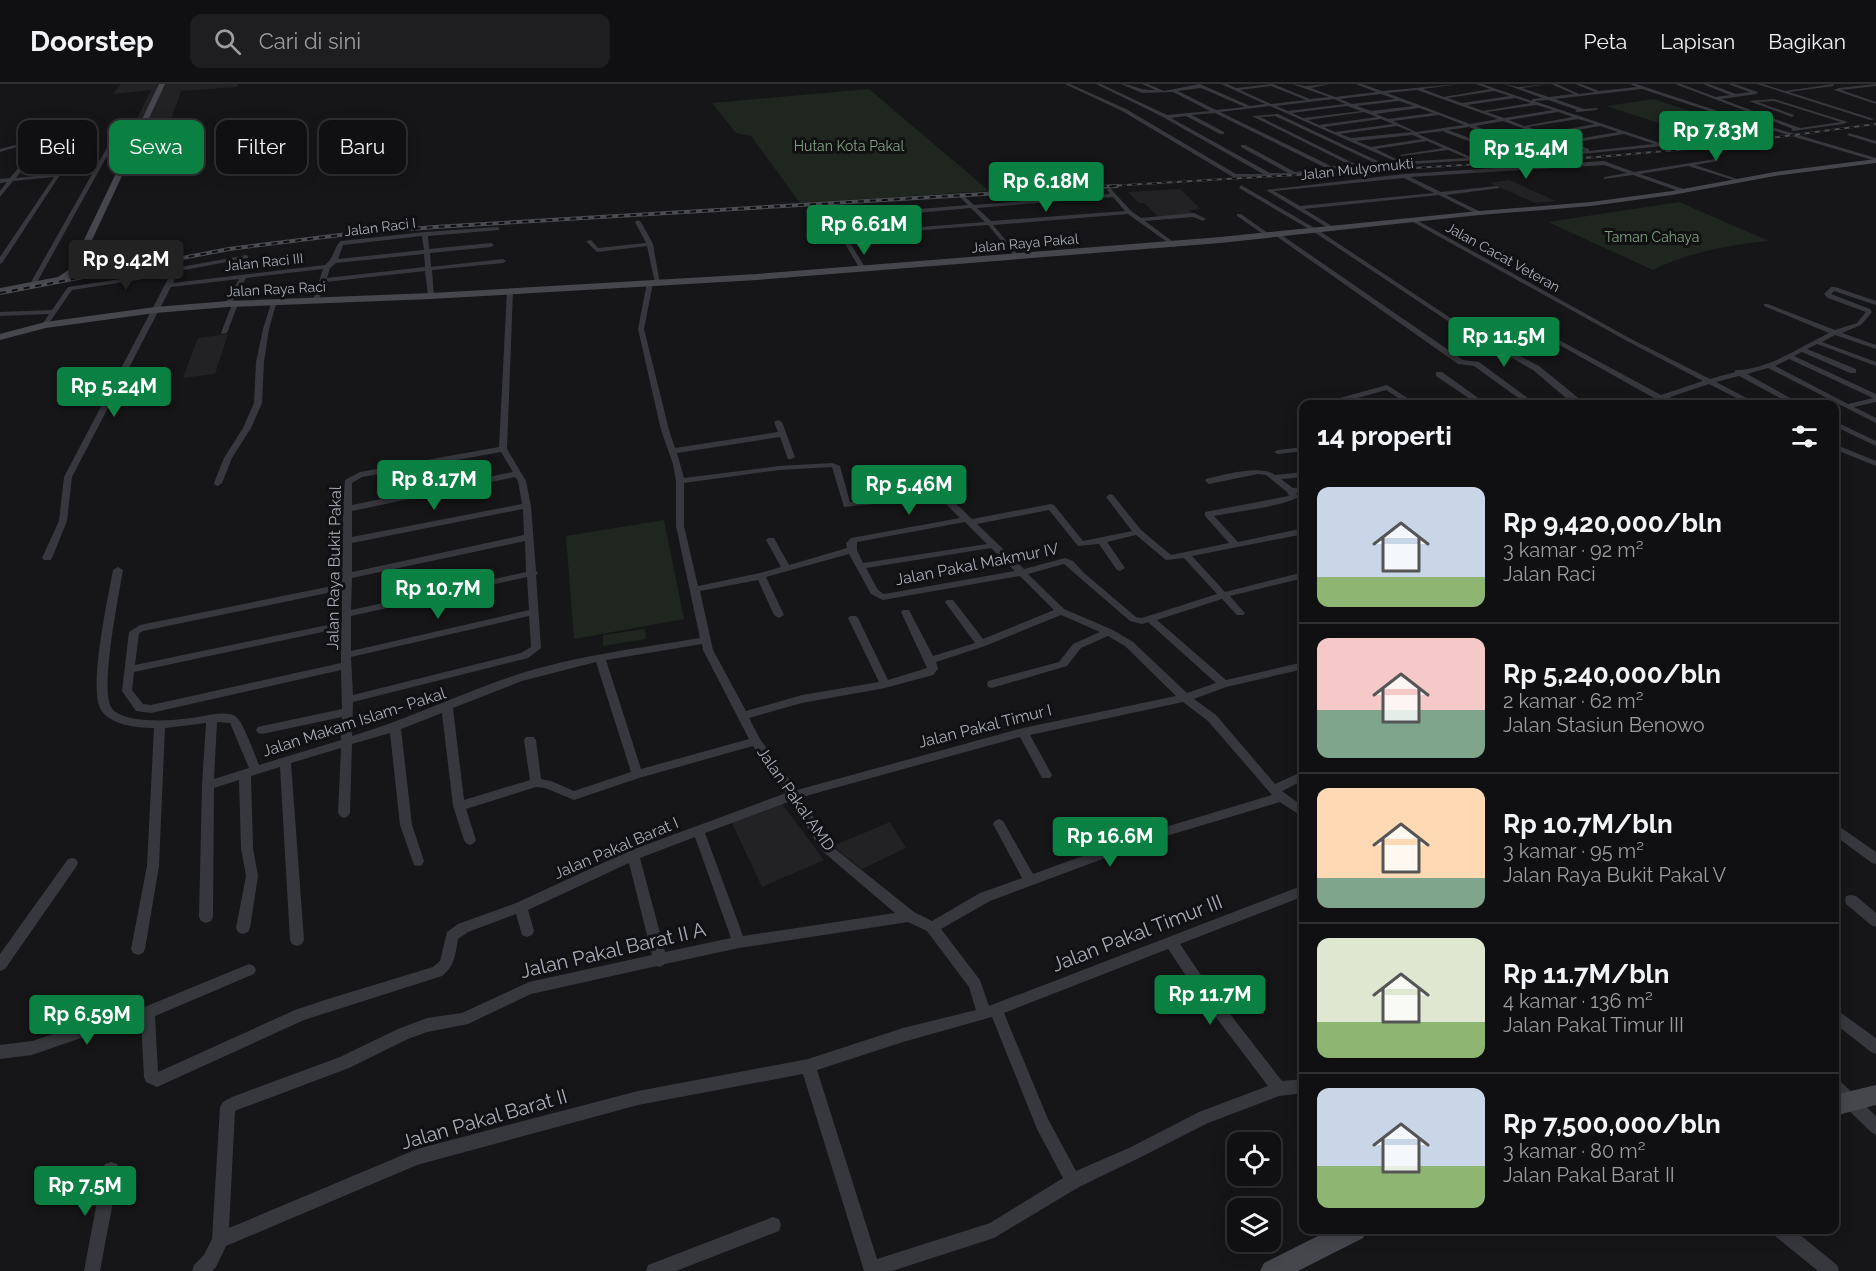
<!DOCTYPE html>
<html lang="id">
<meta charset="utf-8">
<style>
:root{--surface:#101012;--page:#1e1e20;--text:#f1f3f6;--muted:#9c9d9f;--line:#303032;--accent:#0b8043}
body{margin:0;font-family:Raleway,sans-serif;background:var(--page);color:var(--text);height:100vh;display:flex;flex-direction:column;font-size:22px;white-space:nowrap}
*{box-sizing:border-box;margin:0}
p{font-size:20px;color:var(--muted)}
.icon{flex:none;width:33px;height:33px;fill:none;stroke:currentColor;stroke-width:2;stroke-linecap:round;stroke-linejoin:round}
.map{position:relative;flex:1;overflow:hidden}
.drawer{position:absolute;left:1299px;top:316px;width:540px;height:834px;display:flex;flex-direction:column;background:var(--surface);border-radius:12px;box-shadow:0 3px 15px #0003,0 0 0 2px var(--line)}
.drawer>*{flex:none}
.hud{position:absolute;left:18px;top:36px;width:570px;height:54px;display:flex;gap:12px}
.buttons{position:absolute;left:1227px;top:1048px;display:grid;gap:12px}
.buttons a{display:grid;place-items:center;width:54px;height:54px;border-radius:12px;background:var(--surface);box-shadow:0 3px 15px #0003,0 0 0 2px var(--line);font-size:30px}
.price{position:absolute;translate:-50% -51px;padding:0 14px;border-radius:6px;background:var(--accent);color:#fff;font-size:20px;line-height:39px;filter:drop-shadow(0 2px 3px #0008)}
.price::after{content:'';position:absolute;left:50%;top:36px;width:18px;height:14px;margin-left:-9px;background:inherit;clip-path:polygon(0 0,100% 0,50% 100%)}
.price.selected{background:#222;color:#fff}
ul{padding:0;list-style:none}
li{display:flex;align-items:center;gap:18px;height:150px;padding:0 18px}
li+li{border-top:2px solid var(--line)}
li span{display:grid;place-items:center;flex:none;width:168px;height:120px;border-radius:12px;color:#555}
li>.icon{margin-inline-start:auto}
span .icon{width:72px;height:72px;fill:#fffc;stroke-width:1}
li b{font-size:26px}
h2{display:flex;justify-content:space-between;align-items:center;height:72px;padding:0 18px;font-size:26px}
.tag{padding:0 21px;border-radius:12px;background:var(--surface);box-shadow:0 3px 15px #0003,0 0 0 2px var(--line);font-size:21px;line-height:54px}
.tag.selected{background:var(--accent);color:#fff}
header{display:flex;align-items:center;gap:36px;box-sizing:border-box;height:84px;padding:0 30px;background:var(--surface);border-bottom:2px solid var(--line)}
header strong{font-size:28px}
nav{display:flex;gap:33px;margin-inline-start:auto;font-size:21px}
.search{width:420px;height:54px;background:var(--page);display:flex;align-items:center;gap:15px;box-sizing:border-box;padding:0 21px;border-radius:12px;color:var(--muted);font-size:22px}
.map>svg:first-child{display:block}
.built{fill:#222225}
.green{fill:#1e261f}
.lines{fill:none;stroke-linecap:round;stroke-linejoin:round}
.street{fill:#37383d;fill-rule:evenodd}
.secondary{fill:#45474d;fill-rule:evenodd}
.rail-far1-casing{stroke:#4a4c52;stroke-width:2}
.rail-casing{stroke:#4a4c52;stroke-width:4}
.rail-far1{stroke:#111113;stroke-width:1.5;stroke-dasharray:5;stroke-linecap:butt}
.rail{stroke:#111113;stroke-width:2;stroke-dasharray:6;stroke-linecap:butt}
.labels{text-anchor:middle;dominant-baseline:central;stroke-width:6;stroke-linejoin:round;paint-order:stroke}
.far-park-label{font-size:14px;fill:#7fa381;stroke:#111113}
.far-street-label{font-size:14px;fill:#a8adb8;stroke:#111113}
.street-label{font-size:16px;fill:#a8adb8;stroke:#111113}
.near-street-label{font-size:20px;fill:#a8adb8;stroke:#111113}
</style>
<header>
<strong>Doorstep</strong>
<div class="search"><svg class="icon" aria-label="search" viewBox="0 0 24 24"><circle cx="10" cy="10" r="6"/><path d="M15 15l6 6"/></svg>Cari di sini</div>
<nav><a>Peta</a><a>Lapisan</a><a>Bagikan</a></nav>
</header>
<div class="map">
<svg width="1876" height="1187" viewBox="0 0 1876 1187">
<rect width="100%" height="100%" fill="#161618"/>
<!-- built -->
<g class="built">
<path d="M121 0H238L237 3 181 7 171 35 135 39 151 6 113 10Z"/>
<path d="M1509 96 1556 117 1535 119 1490 99Z"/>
<path d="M1180 105 1201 125 1190 126 1193 131 1160 134 1144 119H1139L1128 108Z"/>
<path d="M228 250 215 290 183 294 198 254Z"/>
<path d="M780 717 824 776 762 803 731 737Z"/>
<path d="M890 738 906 764 862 785 833 762Z"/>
</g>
<!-- green -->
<g class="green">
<path d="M869 5 989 107 800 119 751 52 736 49 712 19Z"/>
<path d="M1654 15 1767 52 1717 58 1606 22Z"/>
<path d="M1679 118 1769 157C1729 161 1689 168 1653 186L1548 138Z"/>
<path d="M664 436 684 535 574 555 566 452Z"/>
<path d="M645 545 646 555 603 562V551Z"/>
</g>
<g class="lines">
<!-- street -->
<g class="street">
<path d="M1065 0H1070L1126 25 1236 90H1263L1161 32 1096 0H1101L1167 31 1210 27 1173 8 1142 9 1121 0C1134 0 1139 7 1155 6L1142 0H1148L1164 7 1200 0 1250 22 1265 20 1221 0H1227L1236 4 1273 0 1310 15 1329 13 1292 0 1306 2 1330 0 1311 4 1335 13 1376 8 1356 0H1362L1382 7 1459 0 1423 5 1444 13 1490 5 1476 0H1482L1532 17V15L1542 14 1504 0 1518 3 1549 0 1522 4 1549 13 1574 10 1551 0H1557L1579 10 1595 8 1575 0H1581L1599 7 1637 3 1630 0H1636L1724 29 1876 74V77L1721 31 1642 5 1555 15 1584 25 1598 24 1596 26 1577 28 1575 27 1577 26 1548 16 1534 17 1663 60V62L1592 69 1331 85 1325 89 1294 92 1233 93 1122 27ZM1271 2 1306 16 1271 20 1240 6ZM1201 4 1245 23 1216 26 1178 7ZM1417 6 1498 35 1470 40 1387 9ZM1494 7 1510 12 1462 19 1448 14ZM1381 10 1395 15 1352 20 1340 15ZM1515 14 1531 19 1483 27 1467 21ZM1334 15 1345 20 1288 27 1276 22ZM1399 17 1414 22 1371 27 1357 22ZM1536 21 1553 26 1504 34 1487 28ZM1270 22 1397 78 1382 79 1278 30 1252 32 1350 81 1331 82 1220 28ZM1347 22 1361 27 1303 34 1292 29ZM1419 24 1433 29 1388 35 1376 30ZM1364 28 1377 33 1319 41 1308 36ZM1558 28 1573 33 1524 42 1509 36ZM1215 29 1326 84 1295 88 1245 61H1241V63L1288 89H1270L1171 34 1186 32 1220 50H1224V48L1192 31ZM1439 31 1464 41 1416 48 1393 37ZM1275 32 1377 80 1357 81 1260 33ZM1381 35 1393 40 1335 48 1324 43ZM1578 35 1595 40 1546 49 1528 43ZM1503 37 1585 67 1547 69 1475 42ZM1397 42 1412 48 1351 54 1340 50ZM1600 42 1618 48 1566 57 1550 51ZM1469 43 1542 70 1515 71 1448 46ZM1444 47V48L1508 72 1473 74 1418 50ZM1624 50 1654 60 1589 67V65L1571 59ZM1412 51 1422 55 1371 63 1356 57ZM1427 57 1443 64 1400 71 1402 72 1448 66 1467 74 1402 78 1376 65Z"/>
<path d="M1675 0H1681L1716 13 1730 11 1703 0H1709L1736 10 1750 8 1728 0H1734L1758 8 1756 10 1721 15 1800 44 1841 38 1774 17 1758 18 1794 31 1792 33 1749 17 1774 15 1848 38 1843 40 1793 47 1791 46 1793 45Z"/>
<path d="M1757 0H1763L1785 7 1834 0 1833 2 1789 8 1874 35 1870 36Z"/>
<path d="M1876 0V2L1841 6 1876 18V20L1834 6 1839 4Z"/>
<path d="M1849 49 1876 57V60L1847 51Z"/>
<path d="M113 53 117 54 36 200 31 201 30 200Z"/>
<path d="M77 58 81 59 2 179 0 180V173L54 93 13 97 0 113V107L7 98 0 99V95L10 94 39 59 41 60 16 94 56 90Z"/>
<path d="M15 61 17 63 0 68V65Z"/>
<path d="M1716 75 1718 77 1695 81 1740 96V98L1688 82 1640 90 1686 106 1684 109 1633 91 1604 95V93L1627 89 1604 81 1410 93 1441 108 1497 102 1500 104 1446 111 1481 128V130L1479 131 1439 111 1304 125 1335 144 1336 145 1333 147 1266 106 1404 90 1604 77 1634 88ZM1404 94 1434 109 1300 122 1274 107Z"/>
<path d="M1241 101 1318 146 1461 241 1539 282 1587 321H1578L1566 314 1533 286 1457 243 1314 148 1239 104Z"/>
<path d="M1110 104 1131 127 1141 134 1194 129 1206 135 1203 137 1193 133 1145 137 1176 160V162L1174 163 1128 130 993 141 1020 173 1017 175 988 141 846 152 866 185 863 187 860 185 823 123 828 122 844 149 985 138 971 124 896 131 893 129 896 127 968 121 958 111 961 109 974 121 1110 110 1107 106ZM1113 113 1125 127 991 137 977 124Z"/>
<path d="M1237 130H1241L1272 152 1267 153 1237 132Z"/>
<path d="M1413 134 1631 255 1710 295 1735 288V286C1768 286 1800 263 1829 249L1764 222V220H1768L1835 246 1857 239 1866 228 1828 214 1824 210 1831 203H1835L1876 217V221L1834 207 1831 210 1870 225 1872 228 1861 241 1842 249 1876 261V265L1835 251 1822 258 1876 278V282L1817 260 1807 265 1856 285V289H1850L1802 268 1794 272 1876 310V318L1854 323 1876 334V339L1768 284 1747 290 1803 321H1793L1739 292 1716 298 1760 321H1750L1709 300 1670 313 1684 321H1674L1663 316 1649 321H1638L1654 314 1529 244V242H1533L1661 311 1703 297 1627 257 1411 137V135ZM1789 275 1873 314 1848 320 1775 282Z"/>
<path d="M638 136 641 138 653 160 660 200 655 199 647 162 597 168 586 157 591 156 598 164 646 159 635 138Z"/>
<path d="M497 143 499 144V146L428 152 429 165 491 159 494 161 491 163 430 169 431 183 503 175 506 177 503 179 432 186 434 212 431 214 428 212 425 187 325 198 319 216 316 218 313 216 323 185 246 194 231 220 228 222 225 220 239 195 171 203 72 393 67 437 52 474 50 476H44L42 474 59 437 64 393 170 191 72 206 47 242 45 243 42 241 49 230 0 232V228L52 226 68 203 173 187 176 184 246 171 248 172V174L179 187 173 199 325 181C334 174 334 163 341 157L425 148ZM422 152 424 166 338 175 343 161ZM424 170 425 183 327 194 330 184 336 179Z"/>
<path d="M1276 150H1280L1463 276 1479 278 1537 321H1528L1474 282 1458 280 1276 152Z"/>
<path d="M650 197 653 199 644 245 669 346 675 364 778 348 774 338 778 336 782 338 795 373 791 375H788L780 353 677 369 684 394 779 382 832 379 840 382 850 418 942 408 945 409 972 435 1051 420 1054 421 1083 457 1132 447 1106 413 1110 410 1113 411 1141 446 1171 471 1229 459 1205 432V428L1289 412 1287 408 1266 391 1258 390 1209 400 1205 397 1206 395C1223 391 1261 380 1275 391L1304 388V393L1281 395 1293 404 1304 403V409H1296L1298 413C1285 422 1233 428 1214 432L1238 458 1304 444V450L1192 472 1225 508 1304 488V494L1230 512 1243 527 1245 529 1243 531H1237L1222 515 1157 536 1226 596 1304 578V585L1226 603 1194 615 1216 631 1275 700 1304 687V696L1282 707 1304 723V734L1280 718 1156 755 990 817 941 845 980 896 989 922 1304 801V812L1180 860 1209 903 1282 997 1304 995V1009L1279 1012 1208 1039 1139 1074 1079 1103 994 1154 892 1187H864L803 990 638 1021 417 1081 226 1162 216 1183 212 1187H192L194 1181 204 1171 212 1155 220 1023 223 1018 232 1013 340 973 398 945 427 934 462 929 529 898 652 871 629 779 528 826 534 847 532 851 527 853 522 851 516 830 468 848 458 855C455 872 455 881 442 892L304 936 157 1003 146 998 144 993 141 936 121 940 32 971 0 975V961L32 957 121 928 147 922 244 882 249 880 254 882 256 886 254 890 155 932 158 988 295 926 328 915 433 883 440 877 447 848 458 840 516 819 629 767 786 709 753 662 639 694 574 716 545 704 536 703 466 725 476 756 474 759 470 761 466 759 464 756 453 722 442 629 401 645 412 741 424 777 422 781 418 782 414 781 400 741 390 649 352 660 350 729 348 732 344 734 340 732 338 729 341 664 291 679 304 856 302 860 297 862 292 860 290 856 280 683 251 692 253 764 258 792 250 844 248 848 243 850 238 848 236 844 246 792 241 764 239 696 214 704 213 833 211 837 206 839 201 837 199 833 202 701 206 639 165 644 159 782 145 865 143 869 138 871 133 869 131 865 147 782 154 644C138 644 108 641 100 624 89 600 108 514 113 486L118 483 123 486C119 510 100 604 111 623 123 643 188 636 208 631 216 630 232 627 238 635 244 641 255 671 259 681L341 656 342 633 262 650 258 649 256 646 258 643 262 642 342 625 341 586 151 629 136 627 122 607 129 548 140 541 342 500 343 425 345 396 360 388 499 363 507 207 510 205 513 207 507 365 526 397 531 422 536 487 538 489 536 491 541 564 528 574 353 618 352 652C409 635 461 609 516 591 574 572 640 564 700 554L676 442V397L673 380 661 346 638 245 647 199ZM501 368 513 388 352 421V399L362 393ZM832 383 844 423 940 414 960 434 851 454 846 459 847 464 789 481 774 454H768L766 456 781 483 760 489 698 502 684 442V399L779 386ZM515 393 518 397 522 420 352 453V427ZM523 425 524 451 352 488V459ZM1049 426 1078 462 1099 460 1117 486 1120 487 1125 484 1107 458 1136 451 1166 476 1184 474 1217 510 1142 534 1136 533 1084 489 1073 477 1065 474 1024 485 977 440ZM965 438 987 460 863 479 857 466V458ZM525 457 526 488 351 526 352 494ZM991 464 1015 487 884 510 878 506 866 484ZM849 470 871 510 883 516 1020 492 1054 526 983 555 953 516H947L945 518 975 559 933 572 909 526H903L901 528 927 584 888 596 858 534 856 532H850L848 534 879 598 802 611 746 627 713 566 700 507 758 496 774 531 779 534 784 531 766 493ZM1064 480 1130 537 1142 540 1148 538 1216 599 1187 609 1133 558 1113 546 1064 525 1028 490ZM527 493 529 526 351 567V532ZM342 506V538L135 581 139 549 143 547ZM1061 531 1100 548 1073 560 1059 578 988 597 987 600 988 603 992 604 1067 582 1081 564 1108 552 1125 562 1176 612 1023 644 797 706 760 655 749 634 802 619 885 604 933 591 938 585 936 578 985 562ZM529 532 531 563 521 569 353 611 351 573ZM341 544V579L151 621 143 620 132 606 134 588ZM702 560 703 566 749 655 641 685 606 576ZM596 578 631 688 574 707 551 697 541 695 536 656 534 653H526L524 656 530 696 464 716 453 624 522 597ZM1183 618 1208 637 1272 711 1149 748 1033 790 1003 737 999 735 995 737 993 740 1022 794 980 809 932 837 914 828 829 760 802 713 1020 653 1042 694H1050L1052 691 1030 651ZM217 638 230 639 249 684 214 695ZM791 717 821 766 895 829 743 852 705 749ZM695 753 731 854 665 868 640 774ZM908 838 927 847 969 903 976 926 903 944 808 975 638 1007 417 1065 229 1144 235 1027 237 1026 349 984 408 955 427 948 468 940 531 910 657 882 660 883 665 880 739 864ZM1168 865 1199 911 1268 1002 1199 1028 1129 1064 1076 1087 1048 1035 1004 929ZM992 933 1037 1045 1063 1094 990 1139 877 1175 817 986 903 958Z"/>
<path d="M272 216 277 217 269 245 264 278 262 319 251 344 232 374 222 399 218 402 215 401 214 399 224 374 243 344 254 319 256 278 263 245Z"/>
<path d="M235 218 238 220 227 249 222 250 221 249 232 220Z"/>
<path d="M1436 288H1442L1488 321H1479L1436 292Z"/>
<path d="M1387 301 1418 321H1409L1386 306 1347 317V321H1339L1340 314Z"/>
<path d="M1834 337 1876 357V362L1834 342Z"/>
<path d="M1834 360 1876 377V382L1834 365Z"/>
<path d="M1304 363V367L1278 370 1274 368 1278 366Z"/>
<path d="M1834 739 1876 768V780L1872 779 1834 751Z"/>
<path d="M1834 770 1839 771 1841 775 1839 779 1835 780Z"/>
<path d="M72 774 76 775 78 779 76 783 5 885 0 887V870L68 775Z"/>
<path d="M1851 811 1856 812 1876 829V843L1871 841 1846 820 1845 816 1846 812Z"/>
<path d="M1834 924 1876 954V970L1871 968 1834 939Z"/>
<path d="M1834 994 1839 996 1876 1032V1051L1871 1048 1834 1012Z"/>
<path d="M111 1078 117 1080 119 1086 100 1187H84L103 1086 105 1080Z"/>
<path d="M773 1133 779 1135 781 1141 779 1147 676 1187H646L648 1181Z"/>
<path d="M1773 1146H1794L1837 1181 1839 1187H1818L1775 1152Z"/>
</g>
<!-- secondary -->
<g class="secondary">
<path d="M159 0H165L77 188 64 197 0 210V204L58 193 70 185Z"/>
<path d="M1876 75V79L1775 92 1672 111 1591 122 1479 131 1220 159 757 196 431 215 228 223 155 229 46 244 0 256V250L45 238 155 223 228 217 431 209 757 190 1220 153 1479 127 1591 118 1672 107 1775 88Z"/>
<path d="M1876 1001V1021L1834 1032V1011Z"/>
<path d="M1330 1146H1367L1363 1154 1298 1187H1260L1264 1179Z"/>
</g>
<defs>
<path id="rail-far1" d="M1092 103 1597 73 1688 65 1876 40"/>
<path id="rail" d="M0 209 229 165 340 151 435 143 1117 102"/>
</defs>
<!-- rail-far1 casing -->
<use href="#rail-far1" class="rail-far1-casing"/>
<!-- rail casing -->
<use href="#rail" class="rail-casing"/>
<!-- rail-far1 -->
<use href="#rail-far1" class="rail-far1"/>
<!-- rail -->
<use href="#rail" class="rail"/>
</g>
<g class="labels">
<!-- far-park labels -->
<g class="far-park-label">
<text x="849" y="62">Hutan Kota Pakal</text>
<text x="1652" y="153">Taman Cahaya</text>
</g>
<!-- far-street labels -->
<g class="far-street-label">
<text transform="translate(1357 85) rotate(-6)">Jalan Mulyomukti</text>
<text transform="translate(380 143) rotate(-7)">Jalan Raci I</text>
<text transform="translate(1025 159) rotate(-5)">Jalan Raya Pakal</text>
<text transform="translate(1503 173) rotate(29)">Jalan Cacat Veteran</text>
<text transform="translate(264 178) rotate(-6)">Jalan Raci III</text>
<text transform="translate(276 205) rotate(-3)">Jalan Raya Raci</text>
</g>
<!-- street labels -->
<g class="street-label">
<text transform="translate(977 480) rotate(-11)">Jalan Pakal Makmur IV</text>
<text transform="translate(334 484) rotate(-89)">Jalan Raya Bukit Pakal</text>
<text transform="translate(354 638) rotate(-18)">Jalan Makam Islam- Pakal</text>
<text transform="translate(985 642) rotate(-14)">Jalan Pakal Timur I</text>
<text transform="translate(796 715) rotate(55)">Jalan Pakal AMD</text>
<text transform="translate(616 764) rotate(-23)">Jalan Pakal Barat I</text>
</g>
<!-- near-street labels -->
<g class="near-street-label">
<text transform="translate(1137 849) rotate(-21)">Jalan Pakal Timur III</text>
<text transform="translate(613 866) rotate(-13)">Jalan Pakal Barat II A</text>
<text transform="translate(484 1035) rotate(-16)">Jalan Pakal Barat II</text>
</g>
</g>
</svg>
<div class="buttons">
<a><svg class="icon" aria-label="locate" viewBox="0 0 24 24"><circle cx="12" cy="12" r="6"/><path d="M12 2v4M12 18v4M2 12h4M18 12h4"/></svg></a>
<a><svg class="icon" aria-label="layers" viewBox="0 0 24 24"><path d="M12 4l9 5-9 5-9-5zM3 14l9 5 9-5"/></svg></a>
</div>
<b class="price" style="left:1716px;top:78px">Rp 7.83M</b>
<b class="price" style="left:1526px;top:96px">Rp 15.4M</b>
<b class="price" style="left:1046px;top:129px">Rp 6.18M</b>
<b class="price" style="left:864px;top:172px">Rp 6.61M</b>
<b class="price selected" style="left:126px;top:207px">Rp 9.42M</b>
<b class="price" style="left:1504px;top:284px">Rp 11.5M</b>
<b class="price" style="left:114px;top:334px">Rp 5.24M</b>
<b class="price" style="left:434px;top:427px">Rp 8.17M</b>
<b class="price" style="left:909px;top:432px">Rp 5.46M</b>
<b class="price" style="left:438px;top:536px">Rp 10.7M</b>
<b class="price" style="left:1110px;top:784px">Rp 16.6M</b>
<b class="price" style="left:1210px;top:942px">Rp 11.7M</b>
<b class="price" style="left:87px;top:962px">Rp 6.59M</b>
<b class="price" style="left:85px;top:1133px">Rp 7.5M</b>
<div class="hud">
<a class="tag">Beli</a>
<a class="tag selected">Sewa</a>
<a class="tag">Filter</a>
<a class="tag">Baru</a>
</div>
<section class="drawer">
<h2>14 properti<svg class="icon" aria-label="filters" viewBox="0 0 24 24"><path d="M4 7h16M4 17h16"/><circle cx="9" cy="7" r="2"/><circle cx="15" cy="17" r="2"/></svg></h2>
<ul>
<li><span style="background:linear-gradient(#c9d6e8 75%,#8fb573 0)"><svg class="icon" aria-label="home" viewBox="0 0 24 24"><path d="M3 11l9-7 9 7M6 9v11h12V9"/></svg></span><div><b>Rp 9,420,000/bln</b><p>3 kamar · 92 m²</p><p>Jalan Raci</p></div></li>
<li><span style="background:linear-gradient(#f6c9c9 60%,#7fa58c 0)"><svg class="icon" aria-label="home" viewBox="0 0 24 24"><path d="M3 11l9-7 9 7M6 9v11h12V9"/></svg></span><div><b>Rp 5,240,000/bln</b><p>2 kamar · 62 m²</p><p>Jalan Stasiun Benowo</p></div></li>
<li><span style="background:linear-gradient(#ffd9b3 75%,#7fa58c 0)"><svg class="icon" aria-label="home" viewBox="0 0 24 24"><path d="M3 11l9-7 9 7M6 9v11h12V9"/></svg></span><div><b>Rp 10.7M/bln</b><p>3 kamar · 95 m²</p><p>Jalan Raya Bukit Pakal V</p></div></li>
<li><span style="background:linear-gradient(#dfe7d0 70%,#8fb573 0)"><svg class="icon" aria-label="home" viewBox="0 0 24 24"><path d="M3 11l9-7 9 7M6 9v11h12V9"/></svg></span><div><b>Rp 11.7M/bln</b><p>4 kamar · 136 m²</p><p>Jalan Pakal Timur III</p></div></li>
<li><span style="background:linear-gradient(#c9d6e8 65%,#8fb573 0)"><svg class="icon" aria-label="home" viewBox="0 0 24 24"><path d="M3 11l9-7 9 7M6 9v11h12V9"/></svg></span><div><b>Rp 7,500,000/bln</b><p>3 kamar · 80 m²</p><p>Jalan Pakal Barat II</p></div></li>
</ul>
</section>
</div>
